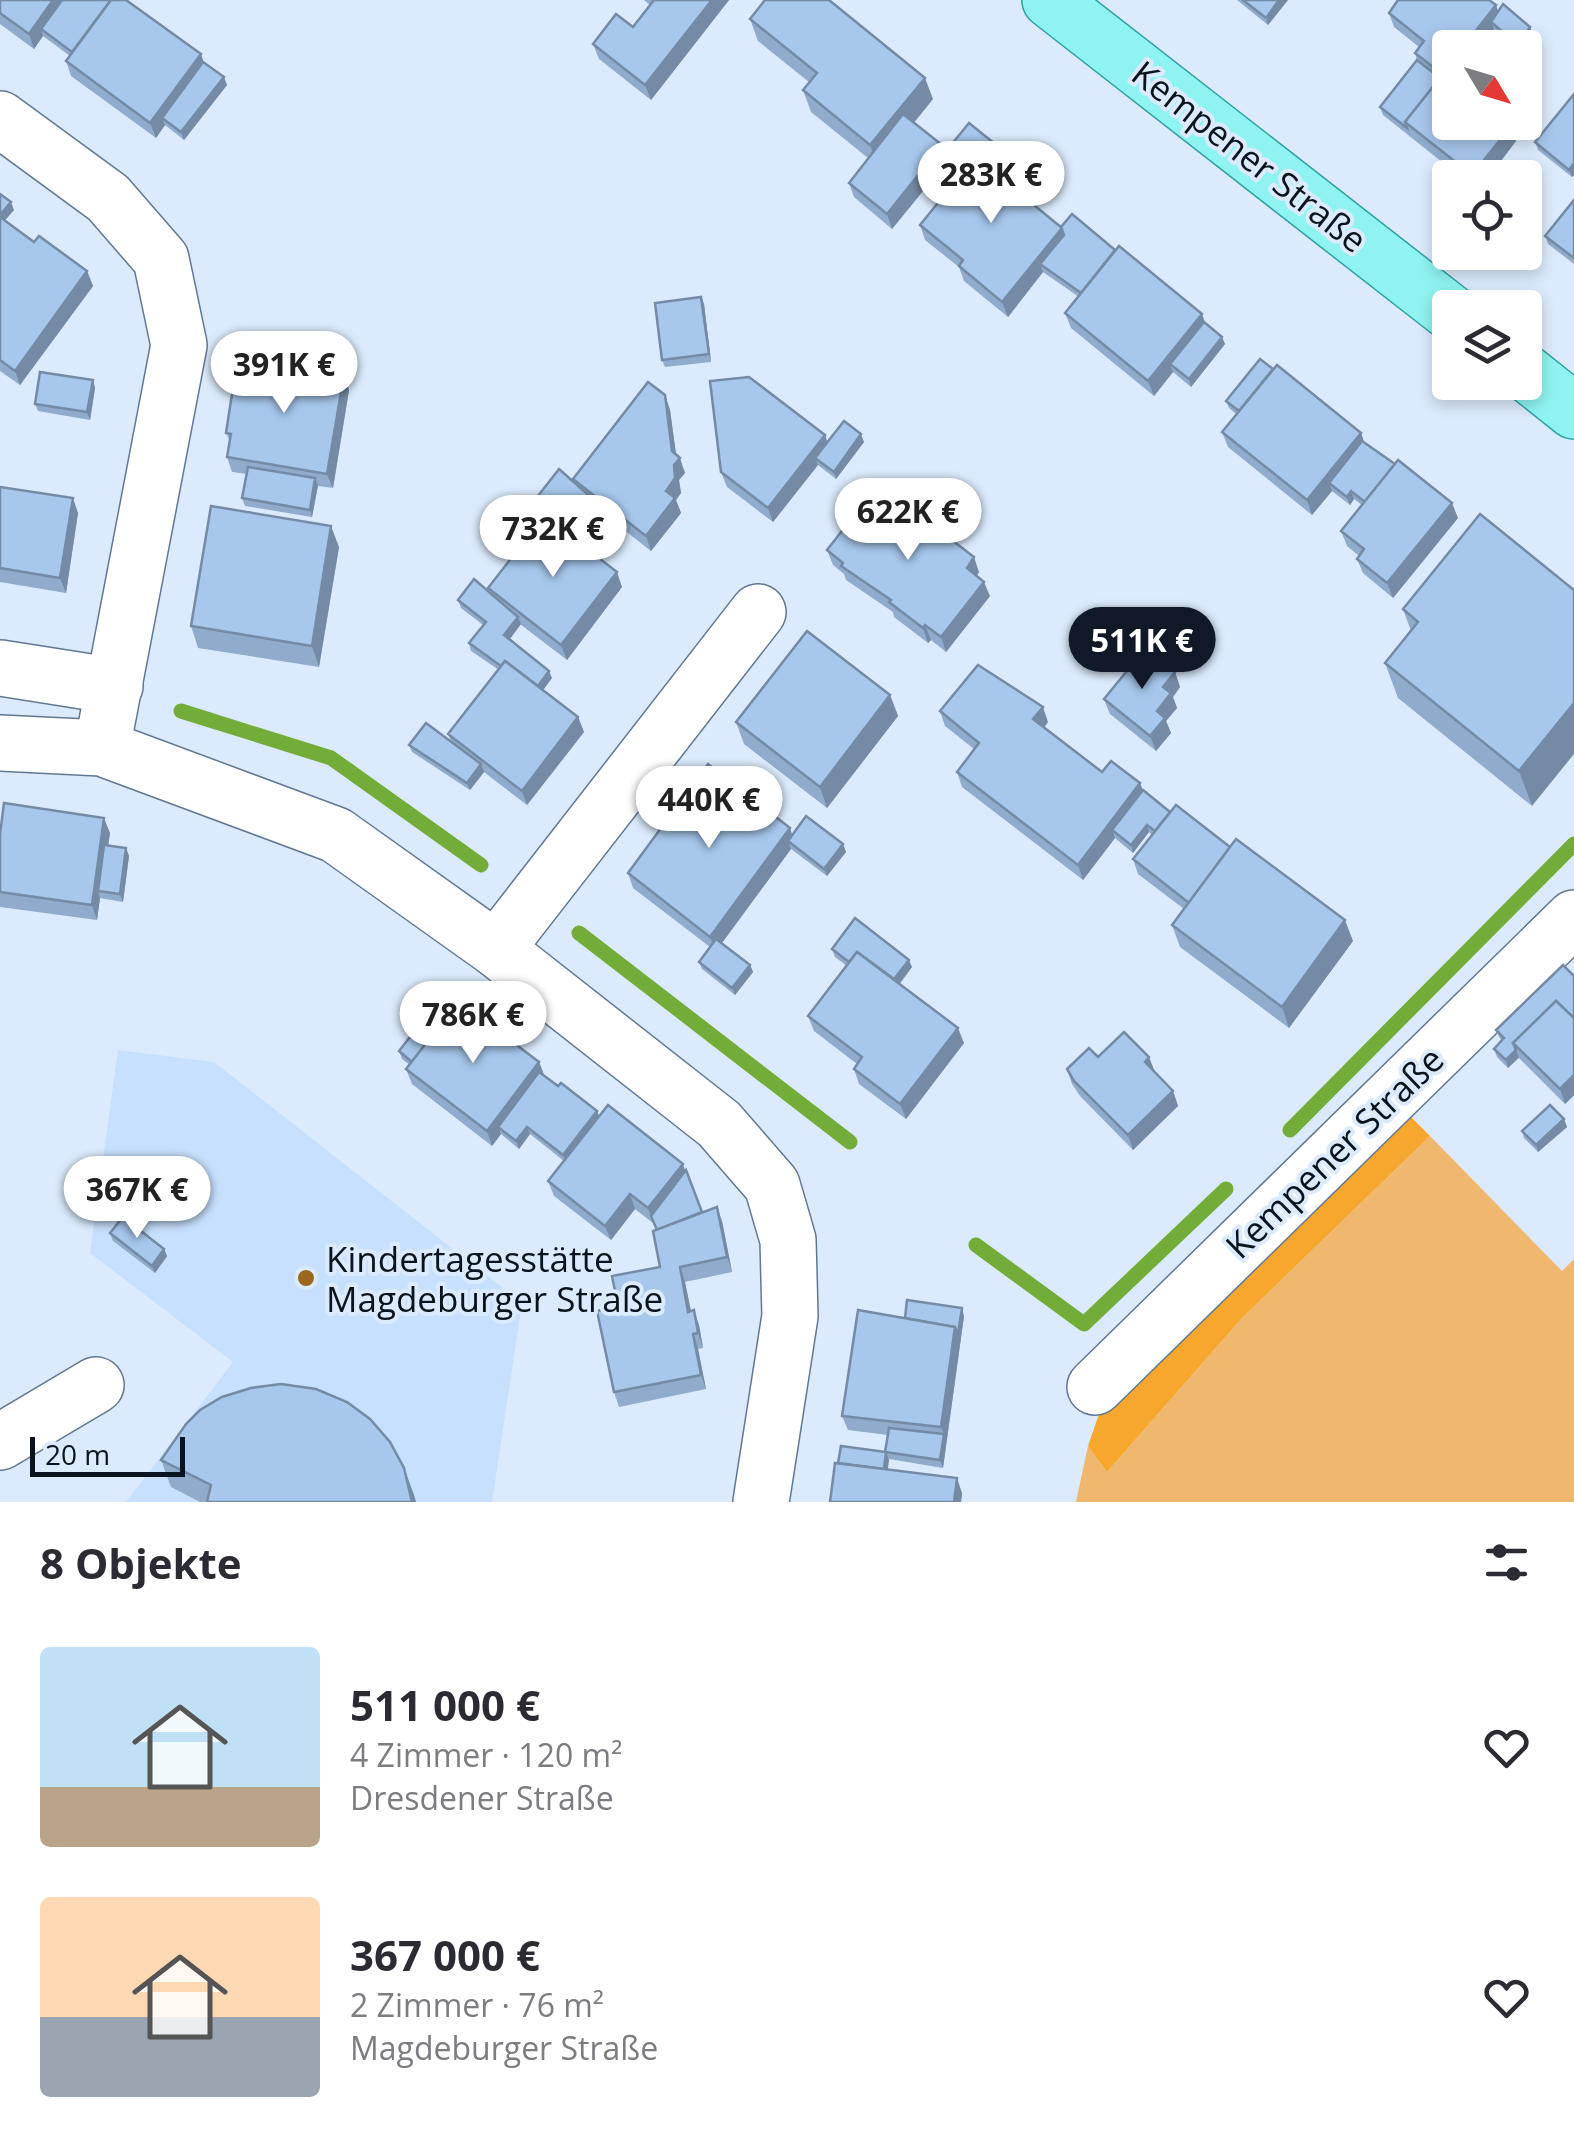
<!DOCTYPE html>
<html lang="de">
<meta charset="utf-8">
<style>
:root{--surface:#fff;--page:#f2f2f3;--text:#2b2b33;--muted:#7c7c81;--accent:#111827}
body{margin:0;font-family:"Open Sans",sans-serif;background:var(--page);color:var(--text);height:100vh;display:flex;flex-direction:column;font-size:38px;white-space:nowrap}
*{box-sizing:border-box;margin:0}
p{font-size:32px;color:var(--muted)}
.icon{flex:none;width:55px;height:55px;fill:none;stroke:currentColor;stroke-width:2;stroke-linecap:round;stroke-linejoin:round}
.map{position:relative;height:1502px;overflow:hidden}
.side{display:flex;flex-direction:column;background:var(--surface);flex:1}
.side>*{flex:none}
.needle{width:65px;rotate:128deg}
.buttons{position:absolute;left:1432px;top:30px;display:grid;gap:20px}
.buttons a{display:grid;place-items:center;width:110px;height:110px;border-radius:10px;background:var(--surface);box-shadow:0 5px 15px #0003;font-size:50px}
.scale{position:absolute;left:30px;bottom:25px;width:155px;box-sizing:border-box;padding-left:10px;border:5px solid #0a141e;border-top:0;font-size:28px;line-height:35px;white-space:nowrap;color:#0a141e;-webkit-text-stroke:8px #dbebfd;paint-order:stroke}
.price{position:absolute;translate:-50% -85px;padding:0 22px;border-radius:35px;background:#fff;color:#222;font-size:32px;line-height:65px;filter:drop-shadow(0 2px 5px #0008)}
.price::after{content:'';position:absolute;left:50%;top:60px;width:30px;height:22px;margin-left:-15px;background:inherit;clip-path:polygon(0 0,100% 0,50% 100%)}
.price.selected{background:var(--accent);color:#fff}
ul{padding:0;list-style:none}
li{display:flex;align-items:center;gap:30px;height:250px;padding:0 40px}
li span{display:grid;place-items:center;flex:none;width:280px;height:200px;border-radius:10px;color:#555}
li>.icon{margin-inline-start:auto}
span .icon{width:120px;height:120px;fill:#fffc;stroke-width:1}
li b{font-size:42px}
h2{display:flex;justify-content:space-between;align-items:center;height:120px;padding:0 40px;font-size:42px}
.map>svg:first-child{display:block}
.built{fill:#c7e0fd}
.green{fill:#f0b76f}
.forest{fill:#f7a72e}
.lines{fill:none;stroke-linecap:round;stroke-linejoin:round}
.stream{stroke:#74ac3a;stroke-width:15}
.street-casing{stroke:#607893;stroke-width:58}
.primary-casing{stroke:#30a0a1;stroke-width:58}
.street{stroke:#fff;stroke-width:55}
.primary{stroke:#8ff4f1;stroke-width:55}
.wall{fill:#90abcb}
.shaded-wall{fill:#758ba5}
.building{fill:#a7c7ec;stroke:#758ba5;stroke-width:2.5}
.poi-dot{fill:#9b681e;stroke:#dbebfd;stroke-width:4}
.labels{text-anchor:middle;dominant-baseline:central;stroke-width:8;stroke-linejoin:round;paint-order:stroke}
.street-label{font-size:35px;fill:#0a141e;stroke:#dbebfd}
.poi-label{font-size:35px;fill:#0a141e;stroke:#dbebfd;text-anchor:start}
</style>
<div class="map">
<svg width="1574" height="1502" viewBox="0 0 1574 1502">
<rect width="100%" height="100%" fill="#dbebfd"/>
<!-- built -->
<path class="built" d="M118 1050 214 1062 522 1303 492 1502H126L233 1362 90 1253Z"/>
<!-- green -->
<path class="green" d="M1430 1136 1562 1271 1574 1259V1502H1076L1088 1446 1107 1472 1242 1318Z"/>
<!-- forest -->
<path class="forest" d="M1397 1103 1430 1136 1242 1318 1107 1472 1088 1446 1099 1414 1149 1349Z"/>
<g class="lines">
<!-- stream -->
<g class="stream">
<path d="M181 711 331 758 481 865"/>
<path d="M579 933 850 1142"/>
<path d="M1290 1130 1574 844"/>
<path d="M976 1245 1084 1324 1226 1189"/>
</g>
<defs>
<g id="street">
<path d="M0 119 108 198 161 259 179 345 102 748"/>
<path d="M0 668 115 686"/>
<path d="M0 743 102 748 336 835 496 949 719 1124 772 1185 788 1240 790 1316 761 1502"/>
<path d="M496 949 758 612"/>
<path d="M1095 1387 1574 918"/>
<path d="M0 1442 96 1385"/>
</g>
<g id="primary">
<path d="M1050 0 1450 312"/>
<path d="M1525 372 1574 411"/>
</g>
</defs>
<!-- street casing -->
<use href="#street" class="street-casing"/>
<!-- primary casing -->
<use href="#primary" class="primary-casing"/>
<!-- street -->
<use href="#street" class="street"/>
<!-- primary -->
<use href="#primary" class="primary"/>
</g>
<!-- wall -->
<g class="wall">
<path d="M0 0 203 62 227 85 184 140 165 125 156 138 71 76 66 61 70 56 43 36 34 49 0 24Z"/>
<path d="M644 0H729L651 100 599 59 593 44 633 27 650 5Z"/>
<path d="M1237 0H1288L1268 25Z"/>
<path d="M1496 5 1498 12 1530 27 1533 35 1524 48H1515L1494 29 1480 48 1450 122 1511 126 1516 141 1488 178H1462L1383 115 1380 107 1417 60 1415 53 1419 47 1394 27 1389 13Z"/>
<path d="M750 19 933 99 914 123 942 145 945 153 1003 156 996 165 1023 186 1028 200 1061 227 1115 250 1202 314 1205 323 1225 344 1191 387 1173 372 1154 396 1071 328 1065 313 1079 297 1043 272 1008 317 964 281 959 267 925 240 920 225 951 187 936 175 892 229 854 197 849 183 868 158 811 112 803 90 809 82 758 41Z"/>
<path d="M1574 94V175L1572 177 1538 150 1535 142Z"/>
<path d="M0 194 14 210 5 220 34 242 87 271 93 286 20 385 0 371Z"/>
<path d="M1574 200V264L1548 244 1545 236Z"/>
<path d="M701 297 704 304 711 362 665 367 662 360Z"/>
<path d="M337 358 335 374 344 375 349 390 333 488 318 486 312 517 245 506 242 498 247 474 232 472 227 457 230 442 226 433 239 383 264 362Z"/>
<path d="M93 380 95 388 90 420 38 411 35 404Z"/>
<path d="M665 395 670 410 676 455 685 473 679 480 681 493 676 500 681 513 651 551 605 515 581 545 622 587 567 660 520 624 509 640 552 678 543 690 578 717 584 732 527 805 484 772 470 790 412 752 409 745 451 741 448 734 499 670 471 651 469 643 483 625 461 608 458 600 490 593 488 588 537 524 529 518 527 510 574 483 573 479Z"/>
<path d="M1226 401 1361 433 1364 443 1458 518 1393 598 1363 573 1357 559 1359 556 1347 546 1341 531 1362 505 1354 499 1350 505 1332 491 1312 515 1228 447 1222 432 1236 414 1229 408Z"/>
<path d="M825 435 827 442H864L836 479 818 465 773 522 727 487 721 472Z"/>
<path d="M0 487 78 513 66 593 0 582Z"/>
<path d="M1480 514 1532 806 1398 698 1385 663 1411 631 1403 609Z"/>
<path d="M339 547 319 667 198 648 191 626Z"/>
<path d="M827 550 979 572 977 576 990 596 946 652 931 640 928 643 894 617 893 612 846 580 844 574 833 565Z"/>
<path d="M1175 672 1180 687 1173 697 1177 708 1166 721 1171 733 1156 751 1110 714 1104 699Z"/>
<path d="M890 695 898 716 827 808 744 744 736 722Z"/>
<path d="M940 711 1048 722 1044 728 1102 772 1143 790 1170 812 1353 941 1289 1028 1180 947 1172 925 1184 909 1138 874 1133 859 1152 835 1149 832 1133 853 1115 838 1083 880 962 787 957 772 974 749 945 726Z"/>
<path d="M0 831 110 833 108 846 126 848 129 856 123 902 100 898 97 920 0 907Z"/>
<path d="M792 835 843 844 846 852 827 876 791 849 722 943 750 965 753 972 735 995 702 969 699 962 710 947 633 888 628 873Z"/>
<path d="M832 949 912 967 900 984 964 1043 906 1119 859 1084 854 1069 857 1064 814 1031 808 1016 847 966 835 957Z"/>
<path d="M1574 976V1095L1565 1104 1519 1058 1508 1068 1497 1057 1494 1049 1502 1041 1499 1037 1496 1030Z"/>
<path d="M454 1007 539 1062 544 1076 597 1111 599 1116 685 1171 702 1212 722 1221 732 1272 685 1282 691 1311 699 1325 703 1348 698 1349 706 1389 619 1407 614 1392 618 1306 660 1267 656 1230 653 1223 635 1209 611 1240 554 1196 548 1181 564 1161 530 1134 519 1149 501 1134 492 1146 412 1084 406 1069 410 1065 402 1059 399 1051Z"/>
<path d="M1098 1057 1155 1072 1173 1091 1178 1106 1133 1150 1080 1096 1072 1084 1067 1069Z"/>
<path d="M1564 1119 1567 1127 1538 1152 1524 1138 1522 1131Z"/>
<path d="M110 1233 164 1249 167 1256 155 1273 113 1241Z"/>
<path d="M964 1316 943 1468 889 1459 887 1469 962 1493 961 1502H830L838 1463 885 1452 888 1435 848 1430 842 1416 905 1318Z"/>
<path d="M161 1460 404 1468 416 1502H200L171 1487Z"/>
</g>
<!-- shaded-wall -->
<g class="shaded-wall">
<path d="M53 0H70L41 29 43 36 34 49 29 34Z"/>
<path d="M712 0H729L651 100 645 85Z"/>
<path d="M1279 0H1288L1268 25 1266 18Z"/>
<path d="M1496 5 1501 20 1491 22 1494 29 1480 48H1462Z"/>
<path d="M1530 27 1533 35 1524 48H1519L1518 45Z"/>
<path d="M201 54 206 69 162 118 165 125 156 138 150 123Z"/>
<path d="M1450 64V83L1442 74Z"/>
<path d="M224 77 227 85 184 140 181 132Z"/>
<path d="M925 78 933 99 878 166 870 145Z"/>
<path d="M1511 126 1516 141 1488 178H1473L1472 175Z"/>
<path d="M942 145 947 160 933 167 936 175 892 229 887 214Z"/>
<path d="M1000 148 1003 156 991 171 988 163Z"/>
<path d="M1574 163V175L1572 177 1569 170Z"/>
<path d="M1023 186 1028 201 1018 192Z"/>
<path d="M11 202 14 210 0 226V215Z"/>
<path d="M1062 228 1067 242 1040 264 1043 272 1008 317 1002 302Z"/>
<path d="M87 271 93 286 20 385 15 371Z"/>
<path d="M701 297 704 304 711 362 709 354Z"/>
<path d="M1202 314 1207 329 1170 364 1173 372 1154 396 1148 381Z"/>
<path d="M1222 337 1225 344 1191 387 1189 379Z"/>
<path d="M335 351 337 358 333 388 330 380Z"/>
<path d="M344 375 349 390 333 488 327 474Z"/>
<path d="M93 380 95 388 90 420 87 412Z"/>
<path d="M665 395 670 410 677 461 680 458 685 473 679 480 681 493 676 500 681 513 651 551 646 536 666 491 672 451Z"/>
<path d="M1361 433 1366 447 1329 483 1332 491 1312 515 1307 500Z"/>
<path d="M861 434 864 442 836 479 834 472Z"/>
<path d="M825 435 830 450 815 458 818 465 773 522 768 508Z"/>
<path d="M315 478 318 485 312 517 310 510Z"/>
<path d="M1351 491 1354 499 1350 505 1347 497Z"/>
<path d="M73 498 78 513 66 593 60 578Z"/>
<path d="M1452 503 1458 518 1393 598 1387 583Z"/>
<path d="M602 507 605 515 576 552 573 544Z"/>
<path d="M331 526 339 547 319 667 312 646Z"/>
<path d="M974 557 979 572 972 583 967 568Z"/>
<path d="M617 572 622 587 567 660 561 645Z"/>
<path d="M984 582 990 596 946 652 941 637Z"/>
<path d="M518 617 521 624 507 643 504 635Z"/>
<path d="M925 625 931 640 928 643 923 628Z"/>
<path d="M549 671 552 678 538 697 535 689Z"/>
<path d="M1175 672 1180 687 1173 697 1177 708 1166 721 1171 733 1156 751 1150 736 1163 687Z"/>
<path d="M890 695 898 716 827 808 820 787Z"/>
<path d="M1574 703V754L1532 806 1519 771Z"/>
<path d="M1043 707 1048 722 1039 734 1033 719Z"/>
<path d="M578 717 584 732 527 805 522 791Z"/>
<path d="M481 764 484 772 470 790 467 783Z"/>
<path d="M1140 783 1146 798 1112 830 1115 838 1083 880 1078 865Z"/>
<path d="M104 818 110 833 101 892 98 891 100 898 97 920 92 905Z"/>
<path d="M1147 825 1149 832 1133 853 1131 845Z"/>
<path d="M790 828 795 843 788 841 791 849 716 951 710 937Z"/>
<path d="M843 844 846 852 827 876 824 869Z"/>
<path d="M126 848 129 856 123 902 120 894Z"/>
<path d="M1345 920 1353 941 1289 1028 1282 1007Z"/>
<path d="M909 960 912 967 894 990 892 983Z"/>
<path d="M750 965 753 972 735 995 732 988Z"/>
<path d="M958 1028 964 1043 906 1119 900 1104Z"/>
<path d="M1516 1050 1519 1057 1508 1068 1506 1060Z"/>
<path d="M1149 1057 1155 1072 1145 1062Z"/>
<path d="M539 1062 545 1077 498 1127 501 1134 492 1146 487 1131Z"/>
<path d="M1574 1075V1095L1565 1104 1560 1089Z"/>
<path d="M1173 1091 1178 1106 1133 1150 1128 1135Z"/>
<path d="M597 1111 600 1119 566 1162 563 1155Z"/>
<path d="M1564 1119 1567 1127 1538 1152 1536 1145Z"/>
<path d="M527 1127 530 1134 519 1149 516 1141Z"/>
<path d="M683 1164 688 1179 653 1223 648 1208Z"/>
<path d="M630 1194 635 1209 611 1240 605 1226Z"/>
<path d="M717 1207 722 1221 732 1272 727 1257Z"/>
<path d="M164 1249 167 1256 155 1273 152 1266Z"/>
<path d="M680 1267 685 1282 694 1327 688 1312Z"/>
<path d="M962 1308 964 1316 943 1468 940 1460 944 1434 941 1427 955 1327Z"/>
<path d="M694 1310 699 1325 703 1348 698 1333Z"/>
<path d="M693 1334 698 1349 706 1389 701 1375Z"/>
<path d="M886 1452 889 1460 886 1483 883 1476Z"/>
<path d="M404 1468 414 1495 416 1502H412Z"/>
<path d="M957 1478 962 1493 961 1502H954Z"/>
</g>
<!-- building -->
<g class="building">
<path d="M0 0H53L29 34 0 13Z"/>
<path d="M62 0H111L72 52 41 29Z"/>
<path d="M111 0H126L201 54 150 123 66 61Z"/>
<path d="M654 0H712L645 85 593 44 616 14 633 27Z"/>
<path d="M765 0H829L925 78 870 145 803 90 817 73 750 19Z"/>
<path d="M1243 0H1279L1266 18Z"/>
<path d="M1398 0H1489L1496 5 1462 48H1450V64L1442 74 1415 53 1424 41 1389 13Z"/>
<path d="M1503 4 1530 27 1518 45 1491 22Z"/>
<path d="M1417 60 1440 78 1405 122 1407 128 1380 107Z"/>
<path d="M203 62 224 77 181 132 162 118Z"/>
<path d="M1444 73 1450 78V122H1507L1511 126 1472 175 1405 122Z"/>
<path d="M1574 94V163L1569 170 1535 142Z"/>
<path d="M903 114 942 145 887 214 849 183Z"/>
<path d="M969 123 1000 148 991 160 980 151 953 184 933 167Z"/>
<path d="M980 151 1023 186 1018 192 1062 228 1002 302 959 266 963 260 920 225Z"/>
<path d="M0 194 11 202 0 215Z"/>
<path d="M1574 200V258L1545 236Z"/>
<path d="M1072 214 1115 250 1081 293 1040 264 1064 235 1061 227Z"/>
<path d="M0 217 34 242 39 236 87 271 15 371 0 360Z"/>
<path d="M1119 246 1202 314 1148 381 1065 313Z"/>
<path d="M701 297 709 354 662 360 655 303Z"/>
<path d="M1204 322 1222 337 1189 379 1170 364Z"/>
<path d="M267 339 335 351 331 373 264 362Z"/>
<path d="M243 359 344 375 327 474 227 457 231 434 226 433 230 407 234 382 239 383Z"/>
<path d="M1260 359 1273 369 1239 411 1226 401Z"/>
<path d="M1277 365 1361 433 1307 500 1222 432Z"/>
<path d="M40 372 93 380 87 412 35 404Z"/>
<path d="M749 377 825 435 768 508 721 472 710 381Z"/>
<path d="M648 382 665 395 672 451 680 458 674 465 675 478 666 491 675 498 646 536 573 479Z"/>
<path d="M844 421 861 434 834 472 815 458Z"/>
<path d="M1362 441 1395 464 1365 502 1351 491 1347 497 1329 483Z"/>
<path d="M1398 460 1452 503 1387 583 1357 559 1364 549 1341 531Z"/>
<path d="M248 467 315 478 310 510 242 498Z"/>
<path d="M559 469 602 507 576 541 544 516 540 520 527 510Z"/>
<path d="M0 487 73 498 60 578 0 568Z"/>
<path d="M870 495 889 508 897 498 974 557 967 568 984 582 941 637 925 625 923 628 889 602 891 600 841 566 843 563 827 550Z"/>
<path d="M211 506 331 526 312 646 191 626Z"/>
<path d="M1480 514 1574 590V703L1519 771 1385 663 1418 622 1403 609Z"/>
<path d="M544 516 617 572 561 645 488 588Z"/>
<path d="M474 579 518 617 504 635 549 671 538 686 505 661 501 666 469 643 486 622 458 600Z"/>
<path d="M807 631 890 695 820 787 736 722Z"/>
<path d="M1145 649 1175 672 1163 687 1171 693 1157 711 1165 718 1150 736 1104 699Z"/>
<path d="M505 661 578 717 522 791 448 734Z"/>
<path d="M978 665 1043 707 1033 719 1102 772 1111 761 1140 783 1078 865 957 772 979 743 940 711Z"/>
<path d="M426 723 481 764 467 783 409 745Z"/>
<path d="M708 764 790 828 710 937 628 873Z"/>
<path d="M1143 790 1170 812 1155 831 1147 825 1131 845 1112 830Z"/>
<path d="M4 803 104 818 92 905 0 892V834Z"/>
<path d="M1176 805 1230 847 1189 903 1133 859Z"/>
<path d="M806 816 843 844 824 869 788 841Z"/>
<path d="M1236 839 1345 920 1282 1007 1172 925Z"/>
<path d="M104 845 126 848 120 894 98 891Z"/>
<path d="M855 918 909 960 894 979 857 952 849 962 832 949Z"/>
<path d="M716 939 750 965 732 988 699 962Z"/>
<path d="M857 952 958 1028 900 1104 854 1069 862 1057 808 1016Z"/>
<path d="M1563 965 1574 976V1018L1556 1001 1513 1043 1516 1050 1506 1060 1494 1049 1504 1038 1496 1030Z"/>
<path d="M441 997 454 1007 412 1062 399 1051Z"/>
<path d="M459 1001 539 1062 487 1131 406 1069Z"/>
<path d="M1556 1001 1574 1018V1075L1560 1089 1513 1043Z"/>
<path d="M1124 1032 1149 1057 1145 1062 1173 1091 1128 1135 1074 1081 1067 1069 1089 1048 1098 1057Z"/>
<path d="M539 1072 558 1086 561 1083 597 1111 563 1155 527 1127 516 1141 498 1127Z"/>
<path d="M608 1105 683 1164 648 1208 630 1194 605 1226 548 1181Z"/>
<path d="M1550 1105 1564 1119 1536 1145 1522 1131Z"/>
<path d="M686 1170 702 1212 657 1230 651 1216Z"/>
<path d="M717 1207 727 1257 680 1267 688 1312 694 1310 698 1333 693 1334 701 1375 614 1392 597 1311 618 1306 612 1276 660 1267 653 1231Z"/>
<path d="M123 1217 164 1249 152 1266 110 1233Z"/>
<path d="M907 1300 962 1308 958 1334 955 1327 905 1318Z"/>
<path d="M858 1310 955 1327 941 1427 842 1416Z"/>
<path d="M281 1384 316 1389 347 1402 370 1419 390 1442 404 1468 412 1502H207L211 1485 161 1460 186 1424 200 1410 222 1397 251 1388Z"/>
<path d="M889 1428 944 1434 940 1460 885 1452Z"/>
<path d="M841 1446 886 1452 884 1469 838 1463Z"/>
<path d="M835 1463 957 1478 954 1502H830Z"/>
</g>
<!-- markers -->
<circle class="poi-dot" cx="306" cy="1278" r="10"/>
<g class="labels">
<!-- street labels -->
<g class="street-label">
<text transform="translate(1250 156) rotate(38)">Kempener Straße</text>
<text transform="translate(1334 1152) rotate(-44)">Kempener Straße</text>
</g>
<!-- poi labels -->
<g class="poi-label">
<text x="326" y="1258">Kindertagesstätte<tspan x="326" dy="40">Magdeburger Straße</tspan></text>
</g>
</g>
</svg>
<div class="buttons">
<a><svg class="needle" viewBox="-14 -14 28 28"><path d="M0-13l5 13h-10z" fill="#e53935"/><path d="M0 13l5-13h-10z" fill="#7c7c81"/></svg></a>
<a><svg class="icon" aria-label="locate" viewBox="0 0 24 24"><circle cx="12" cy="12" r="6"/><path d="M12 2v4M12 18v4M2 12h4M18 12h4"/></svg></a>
<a><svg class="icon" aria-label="layers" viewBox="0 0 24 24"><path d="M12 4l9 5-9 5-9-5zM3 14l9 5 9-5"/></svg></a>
</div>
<div class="scale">20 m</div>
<b class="price" style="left:991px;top:226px">283K €</b>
<b class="price" style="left:284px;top:416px">391K €</b>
<b class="price" style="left:908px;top:563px">622K €</b>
<b class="price" style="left:553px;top:580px">732K €</b>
<b class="price selected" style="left:1142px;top:692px">511K €</b>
<b class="price" style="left:709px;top:851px">440K €</b>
<b class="price" style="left:473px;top:1066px">786K €</b>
<b class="price" style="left:137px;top:1241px">367K €</b>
</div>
<section class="side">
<h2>8 Objekte<svg class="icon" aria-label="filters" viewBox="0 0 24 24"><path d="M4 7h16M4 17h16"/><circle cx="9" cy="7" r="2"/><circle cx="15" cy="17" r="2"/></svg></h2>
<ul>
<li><span style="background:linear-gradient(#bfe0f5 70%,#b9a48a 0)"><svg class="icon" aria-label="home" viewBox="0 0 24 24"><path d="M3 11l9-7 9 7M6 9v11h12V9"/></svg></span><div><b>511 000 €</b><p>4 Zimmer · 120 m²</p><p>Dresdener Straße</p></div><svg class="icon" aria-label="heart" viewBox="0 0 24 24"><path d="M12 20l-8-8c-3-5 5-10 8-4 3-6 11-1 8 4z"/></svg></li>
<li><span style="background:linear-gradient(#ffd9b3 60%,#9aa5b1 0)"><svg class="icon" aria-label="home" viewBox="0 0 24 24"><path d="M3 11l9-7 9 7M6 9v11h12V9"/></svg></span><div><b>367 000 €</b><p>2 Zimmer · 76 m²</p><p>Magdeburger Straße</p></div><svg class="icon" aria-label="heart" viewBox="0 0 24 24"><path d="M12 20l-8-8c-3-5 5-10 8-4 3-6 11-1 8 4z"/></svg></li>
</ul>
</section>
